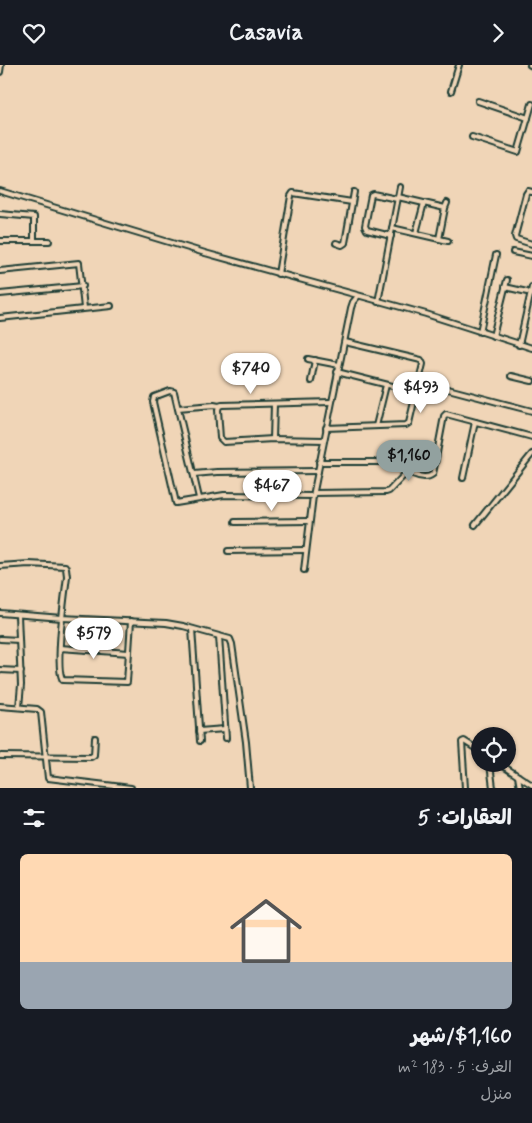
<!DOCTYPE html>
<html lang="ar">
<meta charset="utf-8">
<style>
:root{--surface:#171b24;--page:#242831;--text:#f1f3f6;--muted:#9ea1a6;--accent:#92a19f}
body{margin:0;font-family:Mynerve,"Playpen Sans Arabic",sans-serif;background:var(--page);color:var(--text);direction:rtl;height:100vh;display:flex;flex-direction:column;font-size:19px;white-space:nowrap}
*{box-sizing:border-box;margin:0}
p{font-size:16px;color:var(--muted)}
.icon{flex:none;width:28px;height:28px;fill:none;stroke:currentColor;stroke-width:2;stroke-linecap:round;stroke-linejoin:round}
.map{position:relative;height:723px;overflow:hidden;direction:ltr}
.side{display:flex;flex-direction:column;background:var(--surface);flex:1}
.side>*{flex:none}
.fabs{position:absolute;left:471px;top:662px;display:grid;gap:10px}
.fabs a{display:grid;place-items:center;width:45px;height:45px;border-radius:50%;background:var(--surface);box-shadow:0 1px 4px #0004;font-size:25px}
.price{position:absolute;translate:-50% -42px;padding:0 11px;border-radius:18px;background:#fff;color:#222;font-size:16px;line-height:32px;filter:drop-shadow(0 1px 2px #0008)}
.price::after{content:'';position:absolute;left:50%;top:30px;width:15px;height:11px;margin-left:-8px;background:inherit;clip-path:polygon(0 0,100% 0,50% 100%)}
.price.selected{background:var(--accent);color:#111}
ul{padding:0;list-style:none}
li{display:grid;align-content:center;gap:10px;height:265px;padding:0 20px}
li span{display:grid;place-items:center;height:155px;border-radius:8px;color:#555}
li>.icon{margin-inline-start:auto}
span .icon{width:90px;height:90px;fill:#fffc;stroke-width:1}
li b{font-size:21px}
h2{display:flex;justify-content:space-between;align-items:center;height:60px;padding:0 20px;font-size:21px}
header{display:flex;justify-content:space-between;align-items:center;height:65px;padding:0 20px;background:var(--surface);font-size:22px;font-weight:700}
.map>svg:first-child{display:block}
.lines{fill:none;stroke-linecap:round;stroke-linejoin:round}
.minor-casing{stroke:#1f3d34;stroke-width:8}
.minor{stroke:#f0d5b7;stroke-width:4}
</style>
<header><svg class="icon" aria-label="forward" viewBox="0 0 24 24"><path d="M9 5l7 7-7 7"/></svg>Casavia<svg class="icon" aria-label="heart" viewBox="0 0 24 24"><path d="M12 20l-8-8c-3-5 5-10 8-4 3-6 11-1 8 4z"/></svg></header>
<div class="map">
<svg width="532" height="723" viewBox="0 0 532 723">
<rect width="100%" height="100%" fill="#f0d5b7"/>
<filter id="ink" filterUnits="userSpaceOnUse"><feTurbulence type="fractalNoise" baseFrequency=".02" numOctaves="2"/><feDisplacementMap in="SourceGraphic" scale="10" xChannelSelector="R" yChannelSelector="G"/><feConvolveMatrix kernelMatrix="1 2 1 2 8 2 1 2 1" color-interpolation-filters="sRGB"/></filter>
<g filter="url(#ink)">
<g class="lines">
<defs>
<g id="minor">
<path d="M530 0 532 1"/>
<path d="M0 7 1 0"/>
<path d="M451 26 459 0"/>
<path d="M478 36 528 53"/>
<path d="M472 72 518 87 532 39"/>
<path d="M0 126 205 188 426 249 532 283"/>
<path d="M532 127 528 126 526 129 515 171 516 174 532 179"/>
<path d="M398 132 445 143 447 138"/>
<path d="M0 149 34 152V176"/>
<path d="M392 163 448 176"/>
<path d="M416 168 424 138"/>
<path d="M391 171 367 165 365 161 371 130 373 129 397 134"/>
<path d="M439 174 445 143"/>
<path d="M0 176H49"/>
<path d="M336 178 342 180 345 178 354 127"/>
<path d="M513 187 532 191"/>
<path d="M0 206 79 198 84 243"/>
<path d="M278 209 291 131 293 128 352 137"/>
<path d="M505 222 527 227"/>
<path d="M0 229 83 221"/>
<path d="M378 237 400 122"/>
<path d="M0 253 111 241"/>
<path d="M480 267 496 190"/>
<path d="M493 271 507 215"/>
<path d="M519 280 532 222"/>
<path d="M308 294 339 300"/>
<path d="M337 307 416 327"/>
<path d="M511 311 532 316"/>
<path d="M311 316 315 295"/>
<path d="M448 324 532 346"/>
<path d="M178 343 214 340 219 341"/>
<path d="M376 361 386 320"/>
<path d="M326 363 406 360 409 358 423 299 421 295 345 277"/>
<path d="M273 374 274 339"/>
<path d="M324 375 273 374 224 377 220 373 218 345 219 341 222 340 331 337"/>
<path d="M319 397H397C405 405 422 418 433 409L444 351 446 349 532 372"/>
<path d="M194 409 217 407 318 406"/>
<path d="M463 413 475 357"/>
<path d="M314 428 386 427 389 426 408 406"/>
<path d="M272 430V407"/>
<path d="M199 433 174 327 170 326 154 332 153 337 176 438 224 430 313 431"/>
<path d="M235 457 309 456"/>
<path d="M475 460 532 389"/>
<path d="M228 486 306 485"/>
<path d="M0 501 29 499 65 501 66 503 67 511C65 528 54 605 63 615L127 617 131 556"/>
<path d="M304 505 313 431 351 243 353 237 358 231"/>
<path d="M0 548 62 553 166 558 183 561 230 574 232 579 246 677 250 723"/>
<path d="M18 550 21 620 19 642"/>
<path d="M192 564 200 676"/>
<path d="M219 571 226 673"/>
<path d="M0 574 19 575"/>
<path d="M60 583 129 588"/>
<path d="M0 605 21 606"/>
<path d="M0 641 37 644 41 647 48 713 131 723"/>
<path d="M199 666 225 664"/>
<path d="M0 691 91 692 94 690 95 673"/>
<path d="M490 699 493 723"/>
<path d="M500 699 532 720"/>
<path d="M518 711 520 723"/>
<path d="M465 723 462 677 464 676 480 686"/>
</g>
</defs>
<!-- minor casing -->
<use href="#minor" class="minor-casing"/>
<!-- minor -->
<use href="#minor" class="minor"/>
</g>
</g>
</svg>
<div class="fabs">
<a><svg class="icon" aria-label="locate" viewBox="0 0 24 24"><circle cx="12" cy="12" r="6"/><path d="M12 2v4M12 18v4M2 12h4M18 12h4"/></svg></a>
</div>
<b class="price" style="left:251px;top:330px">$740</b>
<b class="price" style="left:421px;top:349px">$493</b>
<b class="price selected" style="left:409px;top:417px">$1,160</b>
<b class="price" style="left:272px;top:447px">$467</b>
<b class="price" style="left:94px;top:595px">$579</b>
</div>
<section class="side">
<h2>العقارات: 5<svg class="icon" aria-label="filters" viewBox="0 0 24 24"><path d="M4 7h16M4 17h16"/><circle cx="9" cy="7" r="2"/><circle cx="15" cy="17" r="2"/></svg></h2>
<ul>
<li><span style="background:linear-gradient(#ffd9b3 70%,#9aa5b1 0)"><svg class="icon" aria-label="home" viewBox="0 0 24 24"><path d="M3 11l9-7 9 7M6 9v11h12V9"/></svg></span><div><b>$1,160/شهر</b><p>الغرف: 5 · 183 m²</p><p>منزل</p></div></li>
</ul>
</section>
